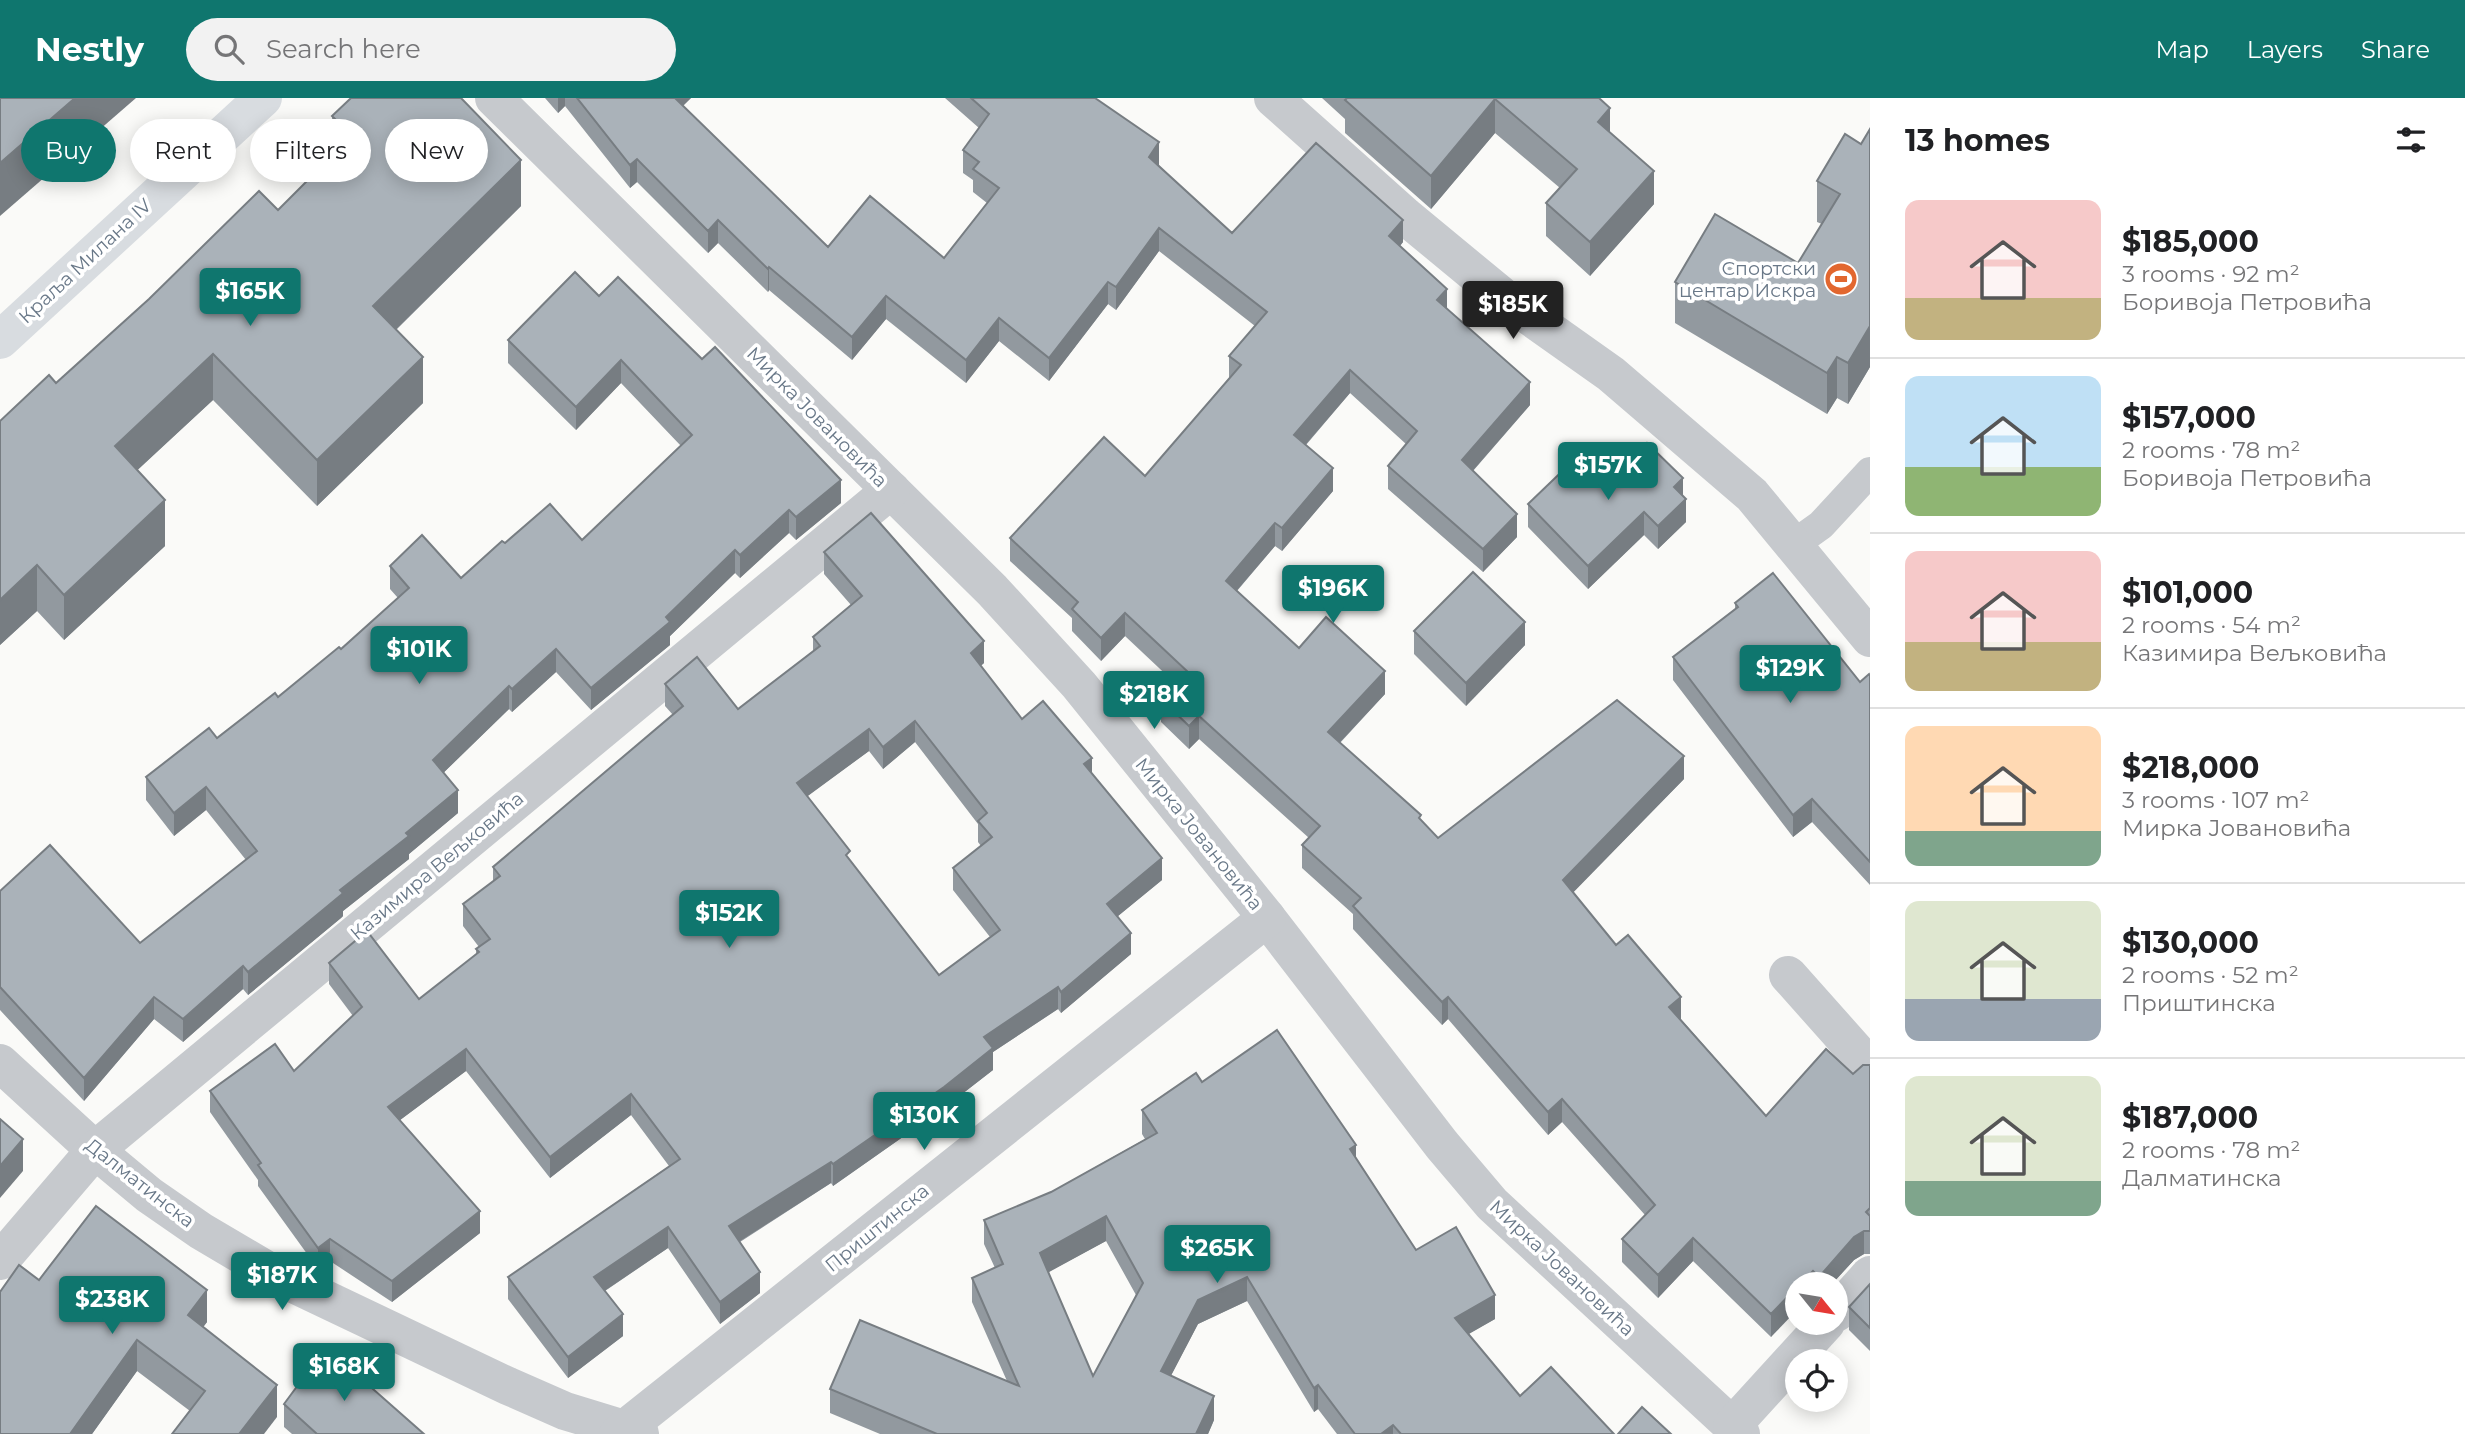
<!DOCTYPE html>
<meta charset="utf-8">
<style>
:root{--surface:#fff;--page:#f2f2f2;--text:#202124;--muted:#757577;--line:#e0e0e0;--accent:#0f766e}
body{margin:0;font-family:Montserrat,sans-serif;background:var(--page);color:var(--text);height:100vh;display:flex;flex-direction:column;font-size:26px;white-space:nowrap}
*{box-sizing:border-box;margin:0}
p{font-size:23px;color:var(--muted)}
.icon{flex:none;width:38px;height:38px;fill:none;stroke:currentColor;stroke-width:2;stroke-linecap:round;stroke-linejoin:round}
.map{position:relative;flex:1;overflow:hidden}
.drawer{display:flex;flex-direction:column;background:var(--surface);width:595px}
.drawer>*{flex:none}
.hud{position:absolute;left:21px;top:21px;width:665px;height:63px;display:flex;gap:14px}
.needle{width:46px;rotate:120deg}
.tools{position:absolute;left:1785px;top:1174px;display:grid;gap:14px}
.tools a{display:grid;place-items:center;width:63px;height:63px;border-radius:50%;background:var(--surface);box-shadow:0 4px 18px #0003;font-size:35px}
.price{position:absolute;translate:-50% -60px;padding:0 16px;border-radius:7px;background:var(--accent);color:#fff;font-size:23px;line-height:46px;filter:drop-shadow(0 2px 4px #0008)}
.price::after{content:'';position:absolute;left:50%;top:42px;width:21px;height:16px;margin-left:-10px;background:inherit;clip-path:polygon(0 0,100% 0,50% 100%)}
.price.active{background:#222;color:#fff}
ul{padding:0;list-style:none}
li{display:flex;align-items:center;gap:21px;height:175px;padding:0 35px}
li+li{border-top:2px solid var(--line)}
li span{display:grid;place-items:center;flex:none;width:196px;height:140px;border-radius:14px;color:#555}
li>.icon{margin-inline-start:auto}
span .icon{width:84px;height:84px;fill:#fffc;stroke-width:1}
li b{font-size:30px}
h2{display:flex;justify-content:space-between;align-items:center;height:84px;padding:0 35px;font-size:30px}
.tag{padding:0 24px;border-radius:32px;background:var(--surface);box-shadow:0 4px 18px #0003;font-size:24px;line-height:63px}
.tag.active{background:var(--accent);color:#fff}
header{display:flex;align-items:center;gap:42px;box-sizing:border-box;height:98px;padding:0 35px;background:var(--accent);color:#fff}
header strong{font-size:33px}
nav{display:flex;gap:38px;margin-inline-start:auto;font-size:24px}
.search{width:490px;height:63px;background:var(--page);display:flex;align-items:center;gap:18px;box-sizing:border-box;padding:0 24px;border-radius:38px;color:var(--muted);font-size:26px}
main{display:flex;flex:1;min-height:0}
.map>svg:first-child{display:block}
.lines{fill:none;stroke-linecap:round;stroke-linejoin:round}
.service{stroke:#c6c9cd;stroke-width:30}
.minor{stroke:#c6c9cd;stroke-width:38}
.secondary{stroke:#d8dce0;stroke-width:38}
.wall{fill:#92999f;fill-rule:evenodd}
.shaded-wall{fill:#777d82}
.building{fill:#aab2b9;stroke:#777d82;stroke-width:2;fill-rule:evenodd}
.labels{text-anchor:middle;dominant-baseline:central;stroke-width:7;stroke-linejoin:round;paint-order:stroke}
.street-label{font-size:19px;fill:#697888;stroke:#fff}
.poi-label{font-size:19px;fill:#697888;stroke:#fff;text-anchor:end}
</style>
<header>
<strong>Nestly</strong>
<div class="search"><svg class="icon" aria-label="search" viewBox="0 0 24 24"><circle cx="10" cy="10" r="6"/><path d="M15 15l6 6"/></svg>Search here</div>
<nav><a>Map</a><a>Layers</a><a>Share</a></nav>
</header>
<main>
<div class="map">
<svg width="1870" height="1336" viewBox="0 0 1870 1336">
<rect width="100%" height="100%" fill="#fafaf8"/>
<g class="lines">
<!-- service -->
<path class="service" d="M1793 447 1821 427 1870 374"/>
<!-- minor -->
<g class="minor">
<path d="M494 0 992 492 1079 587 1267 820 1442 1047 1492 1106 1741 1336"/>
<path d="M1273 0 1405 118 1508 203 1611 276 1752 397 1870 540"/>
<path d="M1788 877 1870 969"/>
<path d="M0 965 95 1052 149 1097 201 1133 279 1179 508 1288 565 1313 640 1336"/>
<path d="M0 1163 95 1052 891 392"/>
<path d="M1836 1215 1870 1177"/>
<path d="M1732 1328 1826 1225"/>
<path d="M618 1336 1267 820"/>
</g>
<!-- secondary -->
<path class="secondary" d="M0 242 263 0"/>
</g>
<!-- wall -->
<g class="wall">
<path d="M545 0H691L683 8 828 149 944 160 987 105 973 94V82L963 75V52L979 30 945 0H1095L1159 68 1232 135 1403 144 1400 148 1447 211 1530 307 1473 373 1517 439 1483 474 1388 391V368L1406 346 1350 295 1306 347 1333 393 1282 453 1275 448 1237 493 1299 550 1385 596 1340 645 1421 722 1438 740 1684 681 1573 794 1616 847 1766 1018 1870 967V1156H1864L1854 1162 1832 1186H1797L1771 1239 1693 1163 1658 1200 1622 1164V1141L1645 1117 1562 1024 1548 1037 1448 921 1442 927 1353 831V816L1302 770V747L1309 740 1199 641 1189 651 1161 624V601L1176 586 1125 538 1101 563 1072 533V520L1010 463V440L1145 378 1229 280V258L1255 228 1159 153 1116 212 1108 206 1049 283 999 243 966 285 886 221 852 262 769 192 768 194 718 145 708 155 637 84 630 90 565 8 558 15Z"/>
<path d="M1322 0H1599L1610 34 1654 106 1590 178 1546 138V105L1560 90 1495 35 1431 111 1345 35V21Z"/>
<path d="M332 18 521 108 396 232 423 305 317 408 213 302 137 372 165 448 64 542 37 513 0 547 56 285 278 112 332 58Z"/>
<path d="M1870 31V269L1848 306 1837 300 1827 316 1675 225V184L1798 165 1822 126 1817 124V83L1861 46Z"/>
<path d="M599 198 841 405 796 442 789 435 740 480 735 475 670 538V547L591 612 556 574 512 614 509 611 443 675 458 715 409 756V761L343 813V818L341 820 248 897 243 891 183 944 154 921 84 1003 0 912V793L140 845 246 762 206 712 174 738 146 702V679L217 640 278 599 341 551 398 500 390 491V468L461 480 505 445 582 442 681 348 621 285 576 332 508 265V242Z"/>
<path d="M1604 388 1683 398 1686 424 1658 451 1644 437 1588 491 1528 429V406Z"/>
<path d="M824 454 984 565 980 568 1022 621 1092 675 1162 782 1118 818 1131 856 1061 915 1058 911 993 954V972L944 1010 833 1088 831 1085 740 1144 760 1195 720 1226 668 1150 605 1193 623 1238 568 1280 508 1201V1179L669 1068 631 1017 550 1080 466 973 400 1022 480 1135 392 1204 330 1163 318 1171 258 1088V1082L210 1014V993L294 973 353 918 329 886V865L419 901 476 857V851L479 849 463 828V806L493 783V769L673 617 665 608V586L738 611 813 553V539L851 507 824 476ZM915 644 978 726V744L981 748 953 770V792L990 839 939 877 850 763 807 698 869 653 883 671Z"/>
<path d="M1735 505 1860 584 1870 578V787L1812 724 1793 739 1673 582V559L1735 511Z"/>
<path d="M1414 533 1525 547 1466 608 1414 556Z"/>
<path d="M1202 984 1356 1060 1416 1152 1495 1221 1468 1236 1520 1298 1614 1336H1337L1318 1311 1314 1314 1247 1203 1198 1226 1171 1277 1214 1322 1208 1336H880L830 1315V1291L1007 1283 972 1204V1180L995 1170 984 1146V1122L1051 1094 1145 1041 1142 1036V1012ZM1106 1143 1136 1197 1093 1278 1048 1174Z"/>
<path d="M39 1182 207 1224 203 1229 277 1319 190 1313 137 1273 92 1336H0Z"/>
<path d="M1870 1186V1253L1849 1232V1209Z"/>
<path d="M284 1306 424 1336H292L284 1329Z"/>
</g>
<!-- shaded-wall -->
<g class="shaded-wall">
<path d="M75 0H136L0 118V65Z"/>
<path d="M558 0H565V8L558 15Z"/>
<path d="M671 0H691L671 19Z"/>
<path d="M1495 1V35L1431 111V78Z"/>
<path d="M1610 10V43L1598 24Z"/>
<path d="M1159 44V67L1149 81V59Z"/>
<path d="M637 61V84L630 90V67Z"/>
<path d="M521 62V108L373 254V208Z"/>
<path d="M1654 73V106L1590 178V144Z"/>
<path d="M718 122V145L708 155V133Z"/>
<path d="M1403 122V144L1389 161V138Z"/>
<path d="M1159 130V153L1116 212V189Z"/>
<path d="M769 169V192L768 194V171Z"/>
<path d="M1108 184V206L1049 283V260Z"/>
<path d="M1447 191V214L1437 202Z"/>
<path d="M886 198V221L852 262V239Z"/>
<path d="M999 220V243L966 285V262Z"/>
<path d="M1870 228V269L1848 306V265Z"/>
<path d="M213 256V302L115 393V348Z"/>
<path d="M423 259V305L317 408V362Z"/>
<path d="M1837 259V300L1827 316V275Z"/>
<path d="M621 262V285L576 332V309Z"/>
<path d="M1350 272V295L1294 360V337Z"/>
<path d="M1530 284V307L1462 385V362Z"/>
<path d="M1333 370V393L1282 453V430Z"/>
<path d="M1683 380V403L1674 389Z"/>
<path d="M841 382V405L796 442V419Z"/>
<path d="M1686 401V424L1658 451V428Z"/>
<path d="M165 402V448L64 542V497Z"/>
<path d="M789 412V435L740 480V457Z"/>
<path d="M1644 414V437L1588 491V468Z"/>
<path d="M1517 416V439L1483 474V451Z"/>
<path d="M1275 425V448L1226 505V483Z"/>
<path d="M735 452V475L670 538V547L591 612V590L666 519Z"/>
<path d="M37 467V513L0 547V502Z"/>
<path d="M1125 515V538L1101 563V540Z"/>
<path d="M1525 524V547L1466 608V585Z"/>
<path d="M984 543V565L971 577V555Z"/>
<path d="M556 551V574L512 614V591Z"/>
<path d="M1385 573V596L1328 657V634Z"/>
<path d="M509 588V611L433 685V662Z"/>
<path d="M1199 618V641L1189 651V628Z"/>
<path d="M915 623V644L883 671V649Z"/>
<path d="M869 631V653L797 706V685Z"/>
<path d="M1684 658V681L1563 805V782Z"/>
<path d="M1092 660V682L1084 666Z"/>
<path d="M206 689V712L174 738V715Z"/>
<path d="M458 692V715L409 756V761L343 813V818L341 820 248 897V874L406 735Z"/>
<path d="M1812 701V724L1793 739V717Z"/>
<path d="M1162 760V782L1107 827V806Z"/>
<path d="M1131 835V856L1061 915V894Z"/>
<path d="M243 868V891L183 944V921Z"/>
<path d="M1058 889V911L993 954V972L944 1010 833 1088V1066L984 939Z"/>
<path d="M154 899V921L84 1003V980Z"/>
<path d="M1448 899V921L1442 927V904Z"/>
<path d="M1681 899V922L1669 909Z"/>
<path d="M466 951V973L388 1031V1009Z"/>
<path d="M631 996V1017L550 1080V1059Z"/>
<path d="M1562 1001V1024L1548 1037V1014Z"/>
<path d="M23 1041V1073L0 1100V1068Z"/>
<path d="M1356 1047V1071L1350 1051Z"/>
<path d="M831 1064V1085L729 1150V1128Z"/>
<path d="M480 1113V1135L392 1204V1183Z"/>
<path d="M1106 1118V1143L1040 1179V1155Z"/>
<path d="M668 1129V1150L594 1200V1179Z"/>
<path d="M1864 1133V1156L1854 1162 1832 1186H1819V1179L1854 1139Z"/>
<path d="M1693 1140V1163L1658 1200V1177Z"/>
<path d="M330 1141V1163L318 1171V1150Z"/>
<path d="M1813 1173V1186H1800Z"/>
<path d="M760 1174V1195L720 1226V1204Z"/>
<path d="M1247 1179V1203L1198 1226 1161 1297V1273L1198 1202Z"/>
<path d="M1797 1189V1212L1771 1239V1216Z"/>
<path d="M207 1192V1224L188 1249V1217Z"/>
<path d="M1495 1197V1221L1455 1244V1220Z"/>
<path d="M623 1216V1238L568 1280V1259Z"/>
<path d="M137 1242V1273L92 1336H70Z"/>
<path d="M277 1287V1319L264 1336H239Z"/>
<path d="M1318 1287V1311L1314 1314V1290Z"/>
<path d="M1214 1298V1322L1208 1336H1196Z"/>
<path d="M1393 1327V1336H1381Z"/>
</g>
<!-- building -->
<g class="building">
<path d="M0 0H75L0 65Z"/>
<path d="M351 0H461L521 62 373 208 423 259 317 362 213 256 115 348 165 402 64 497 37 467 0 502V323L49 277 56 285 149 201 259 93 278 112 352 38 332 18Z"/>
<path d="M577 0H675L828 149 870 98 944 160 999 90 973 71 979 64 963 52 989 16 971 0H1095L1159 44 1149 59 1232 135 1316 45 1403 122 1389 138 1447 191 1437 202 1530 284 1462 362 1517 416 1483 451 1388 368 1417 333 1350 272 1294 337 1333 370 1282 430 1275 425 1226 483 1299 550 1326 519 1385 573 1328 634 1421 717 1419 720 1438 740 1617 602 1684 658 1563 782 1616 847 1628 837 1681 899 1669 909 1766 1018 1826 951 1853 976 1863 967H1870V1110L1866 1114 1870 1118V1133H1864L1854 1139 1819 1179 1813 1173 1800 1186H1797V1189L1771 1216 1693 1140 1658 1177 1622 1141 1655 1107 1562 1001 1548 1014 1448 899 1442 904 1353 808 1361 800 1302 747 1320 728 1199 618 1189 628 1161 601 1188 574 1125 515 1101 540 1072 511 1078 504 1010 440 1104 339 1145 378 1241 267 1229 258 1267 214 1159 130 1116 189 1108 184 1049 260 999 220 966 262 886 198 852 239 769 169 768 171 718 122 708 133 637 61 630 67Z"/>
<path d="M1347 0H1599L1610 10 1598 24 1654 73 1590 144 1546 105 1577 71 1495 1 1431 78 1345 2Z"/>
<path d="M1870 31V228L1848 265 1837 259 1827 275 1675 184 1715 116 1798 165 1840 96 1817 83 1845 36 1861 46Z"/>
<path d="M575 174 599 198 618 179 702 261 715 249 841 382 796 419 789 412 740 457 735 452 666 519 670 524 591 590 556 551 512 591 509 588 433 662 458 692 406 735 409 738 340 792 343 795 341 797 248 874 243 868 183 921 154 899 84 980 0 889V793L50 747 140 845 257 753 206 689 174 715 146 679 209 630 217 640 275 595 278 599 339 549 341 551 409 490 390 468 422 437 461 480 502 443 505 445 550 406 582 442 692 337 621 262 576 309 508 242Z"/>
<path d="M1647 345 1683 380 1674 389 1686 401 1658 428 1644 414 1588 468 1528 406 1576 360 1604 388Z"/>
<path d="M871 415 984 543 971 555 1022 621 1043 603 1092 660 1084 666 1162 760 1107 806 1131 835 1061 894 1058 889 984 939 993 950 944 989 833 1066 831 1064 729 1128 760 1174 720 1204 668 1129 594 1179 623 1216 568 1259 508 1179 680 1061 631 996 550 1059 466 951 388 1009 480 1113 392 1183 330 1141 318 1150 258 1067 261 1065 210 993 275 946 294 973 362 909 329 865 367 833 419 901 479 854 476 851 490 841 463 806 500 778 493 769 683 608 665 586 697 559 738 611 820 548 813 539 862 498 824 454ZM915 623 987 715 978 723 992 739 953 770 1000 832 939 877 846 757 850 753 797 685 869 631 883 649Z"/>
<path d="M1473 474 1525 524 1466 585 1414 533Z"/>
<path d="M1773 475 1860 584 1869 576 1870 578V764L1812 701 1793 717 1673 559 1738 509 1735 505Z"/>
<path d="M1277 932 1356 1047 1350 1051 1416 1152 1456 1129 1495 1197 1455 1220 1520 1298 1551 1269 1614 1336H1401L1393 1327 1381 1336H1355L1318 1287 1314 1290 1247 1179 1198 1202 1161 1273 1214 1298 1196 1336H937L830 1291 860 1222 1019 1288 972 1180 1003 1166 984 1122 1051 1094 1157 1035 1142 1012 1196 975 1202 984ZM1106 1118 1143 1185 1093 1278 1040 1155Z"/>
<path d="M0 1021 23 1041 0 1068Z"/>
<path d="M96 1108 207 1192 188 1217 277 1287 239 1336H172L205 1293 137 1242 70 1336H0V1194L19 1167 39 1182Z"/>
<path d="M1870 1186V1230L1849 1209Z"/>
<path d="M324 1252 348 1269 424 1336H317L284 1306Z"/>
<path d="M1642 1309 1671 1336H1618Z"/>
</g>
<!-- icons -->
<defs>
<symbol id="stadium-disc" viewBox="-11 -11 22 22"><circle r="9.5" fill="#e2672f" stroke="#fff"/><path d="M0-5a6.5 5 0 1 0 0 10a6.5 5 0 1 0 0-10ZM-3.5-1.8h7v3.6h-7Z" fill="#fff"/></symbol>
</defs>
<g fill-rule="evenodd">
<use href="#stadium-disc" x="1822" y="162" width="38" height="38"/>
</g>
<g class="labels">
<!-- street labels -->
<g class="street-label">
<text transform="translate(85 163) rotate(-43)">Краља Милана IV</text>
<text transform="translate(817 319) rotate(45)">Мирка Јовановића</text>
<text transform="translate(1199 736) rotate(51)">Мирка Јовановића</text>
<text transform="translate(437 768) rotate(-40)">Казимира Вељковића</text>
<text transform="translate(140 1085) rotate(38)">Далматинска</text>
<text transform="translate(877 1130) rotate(-39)">Приштинска</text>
<text transform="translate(1562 1170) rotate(43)">Мирка Јовановића</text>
</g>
<!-- poi labels -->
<g class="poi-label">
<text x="1816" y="170">Спортски<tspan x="1816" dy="22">центар Искра</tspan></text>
</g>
</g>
</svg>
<div class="tools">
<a><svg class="needle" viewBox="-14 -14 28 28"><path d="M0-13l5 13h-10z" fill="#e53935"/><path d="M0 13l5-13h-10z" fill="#757577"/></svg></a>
<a><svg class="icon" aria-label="locate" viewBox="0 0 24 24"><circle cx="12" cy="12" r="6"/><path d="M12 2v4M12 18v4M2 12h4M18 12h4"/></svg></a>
</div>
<b class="price" style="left:250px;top:230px">$165K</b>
<b class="price active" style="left:1513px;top:243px">$185K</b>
<b class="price" style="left:1608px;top:404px">$157K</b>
<b class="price" style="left:1333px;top:527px">$196K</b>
<b class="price" style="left:419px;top:588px">$101K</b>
<b class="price" style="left:1790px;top:607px">$129K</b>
<b class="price" style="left:1154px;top:633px">$218K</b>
<b class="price" style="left:729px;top:852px">$152K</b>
<b class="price" style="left:924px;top:1054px">$130K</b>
<b class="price" style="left:1217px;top:1187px">$265K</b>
<b class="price" style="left:282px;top:1214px">$187K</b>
<b class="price" style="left:112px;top:1238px">$238K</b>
<b class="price" style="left:344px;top:1305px">$168K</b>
<div class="hud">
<a class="tag active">Buy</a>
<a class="tag">Rent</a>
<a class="tag">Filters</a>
<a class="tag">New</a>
</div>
</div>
<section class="drawer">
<h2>13 homes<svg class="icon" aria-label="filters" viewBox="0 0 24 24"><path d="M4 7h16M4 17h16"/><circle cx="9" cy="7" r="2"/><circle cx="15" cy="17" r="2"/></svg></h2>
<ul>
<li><span style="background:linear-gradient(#f6c9c9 70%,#c2b280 0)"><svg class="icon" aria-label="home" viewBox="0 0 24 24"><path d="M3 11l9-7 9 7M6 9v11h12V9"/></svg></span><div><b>$185,000</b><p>3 rooms · 92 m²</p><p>Боривоја Петровића</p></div></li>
<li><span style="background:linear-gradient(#bfe0f5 65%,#8fb573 0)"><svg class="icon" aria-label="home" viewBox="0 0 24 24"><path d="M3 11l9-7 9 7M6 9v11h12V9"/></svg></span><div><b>$157,000</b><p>2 rooms · 78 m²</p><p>Боривоја Петровића</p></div></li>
<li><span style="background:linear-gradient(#f6c9c9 65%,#c2b280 0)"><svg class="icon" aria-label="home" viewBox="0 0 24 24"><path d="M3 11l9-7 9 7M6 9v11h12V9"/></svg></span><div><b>$101,000</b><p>2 rooms · 54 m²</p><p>Казимира Вељковића</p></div></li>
<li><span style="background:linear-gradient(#ffd9b3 75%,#7fa58c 0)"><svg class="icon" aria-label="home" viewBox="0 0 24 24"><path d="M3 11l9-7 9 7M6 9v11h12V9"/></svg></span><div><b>$218,000</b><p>3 rooms · 107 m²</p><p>Мирка Јовановића</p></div></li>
<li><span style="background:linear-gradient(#dfe7d0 70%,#9aa5b1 0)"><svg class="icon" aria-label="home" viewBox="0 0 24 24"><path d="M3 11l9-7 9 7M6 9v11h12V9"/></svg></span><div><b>$130,000</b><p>2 rooms · 52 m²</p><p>Приштинска</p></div></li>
<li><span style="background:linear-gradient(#dfe7d0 75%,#7fa58c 0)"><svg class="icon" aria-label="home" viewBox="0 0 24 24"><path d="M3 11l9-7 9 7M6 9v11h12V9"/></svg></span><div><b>$187,000</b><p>2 rooms · 78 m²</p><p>Далматинска</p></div></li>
</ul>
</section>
</main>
